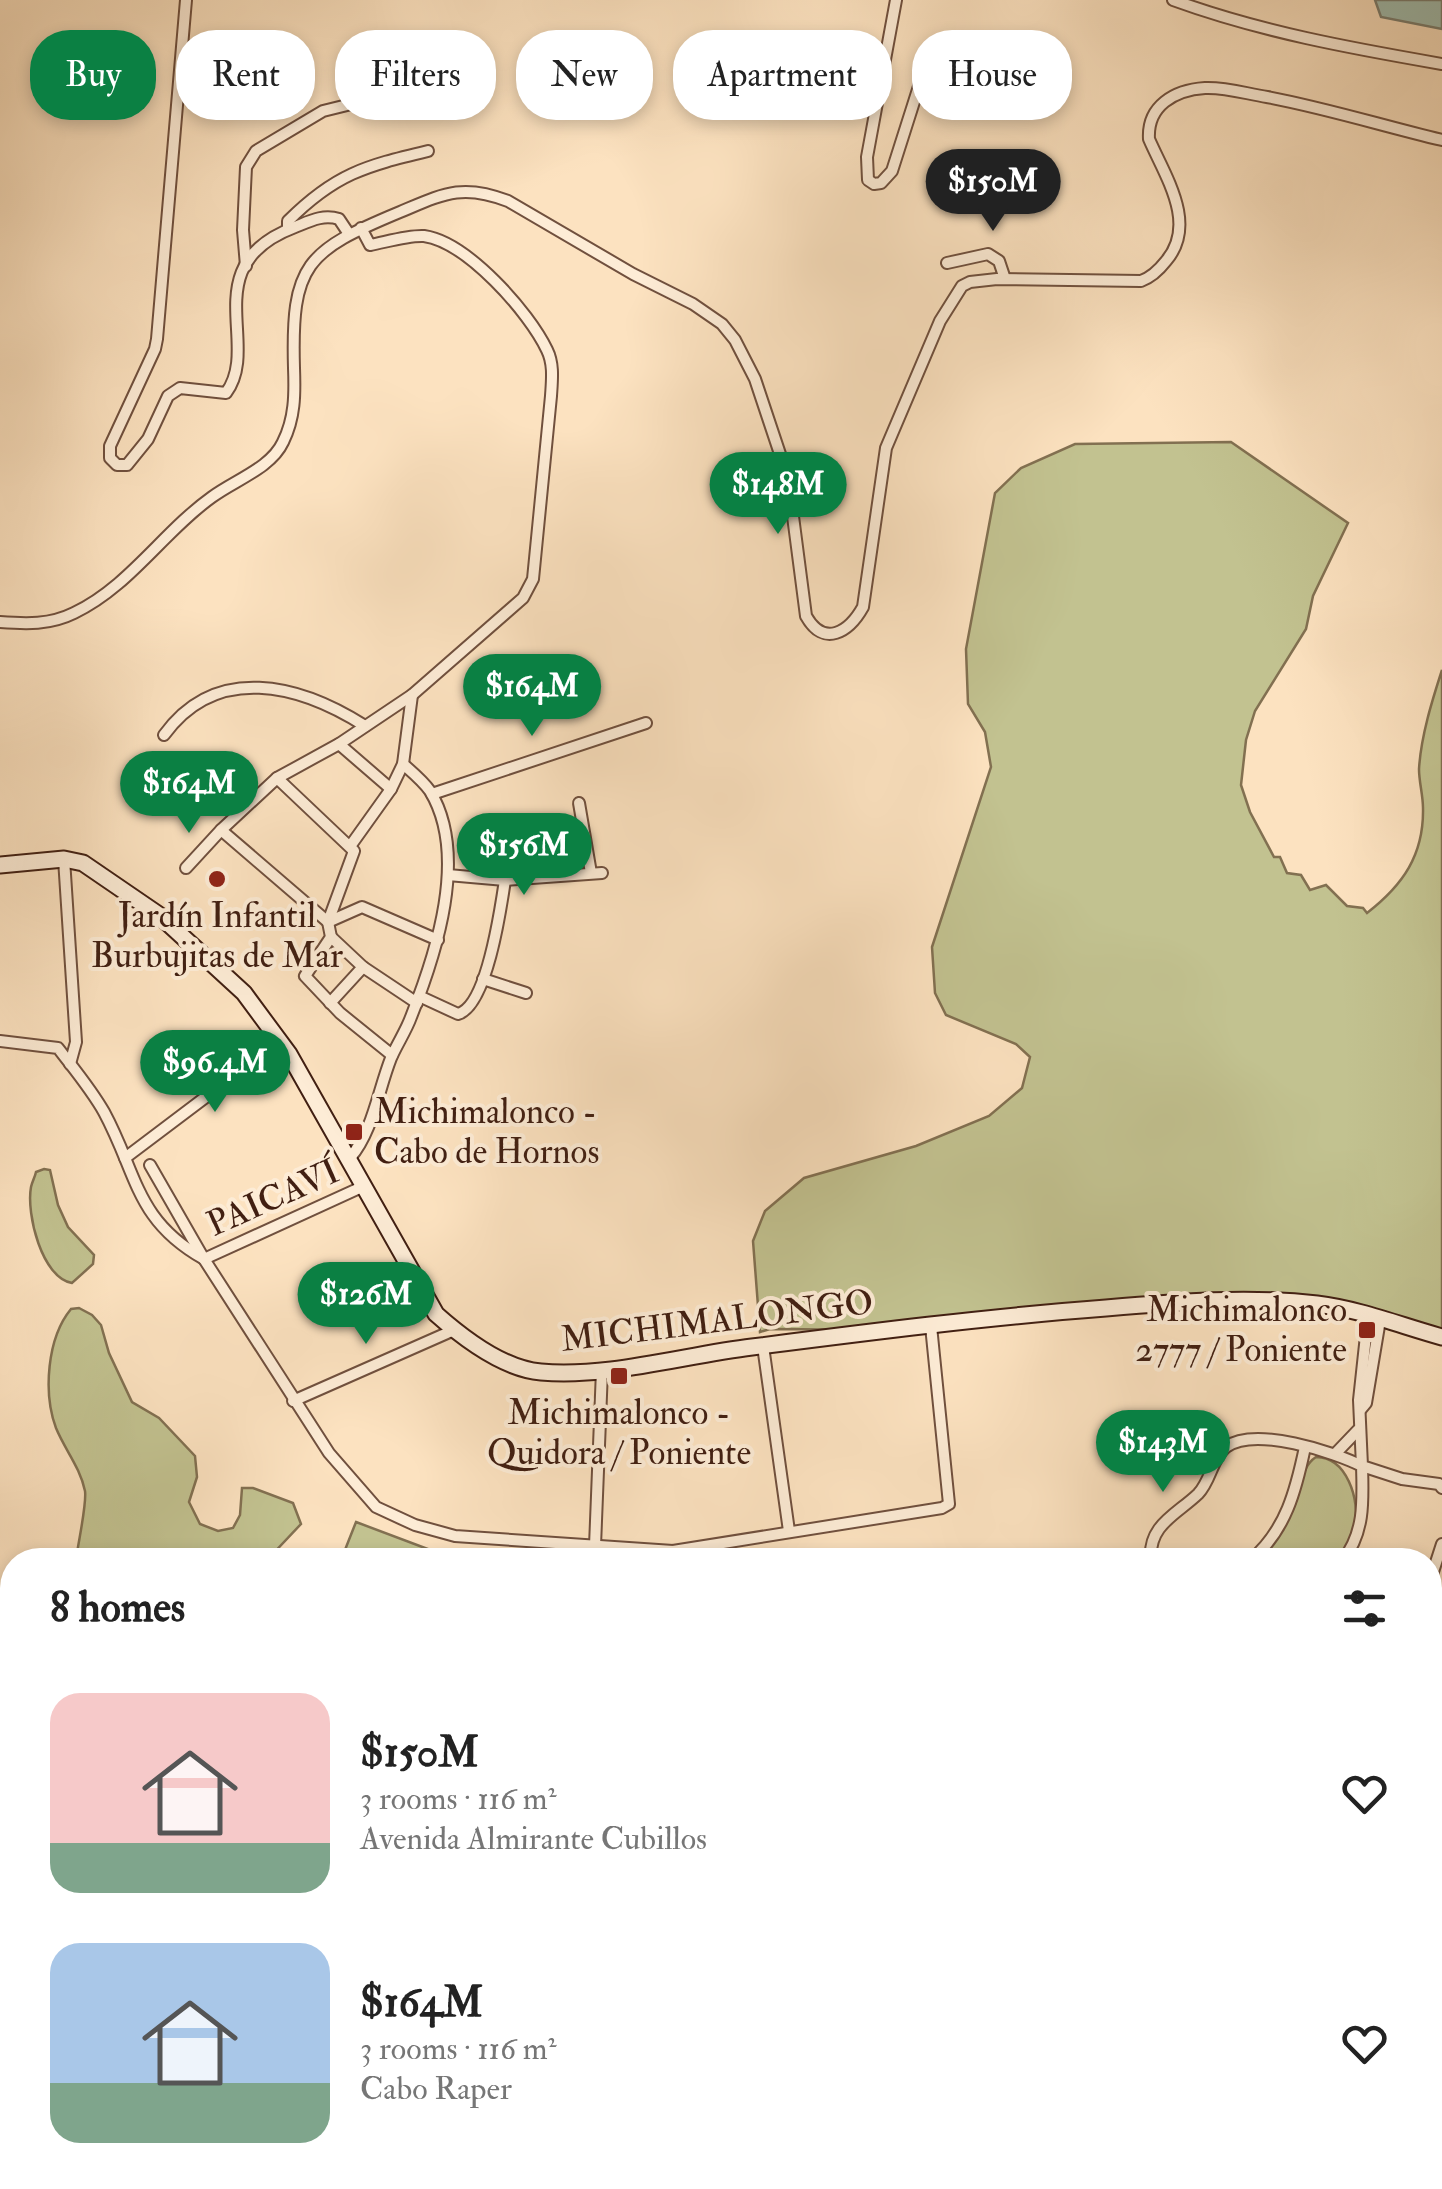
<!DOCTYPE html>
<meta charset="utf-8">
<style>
:root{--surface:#fff;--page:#f6f6f6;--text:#222;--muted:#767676;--accent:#0b8043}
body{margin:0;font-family:"IM FELL Double Pica",serif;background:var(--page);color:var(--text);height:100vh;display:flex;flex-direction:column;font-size:38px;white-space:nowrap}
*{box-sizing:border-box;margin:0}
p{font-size:32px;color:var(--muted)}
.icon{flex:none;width:55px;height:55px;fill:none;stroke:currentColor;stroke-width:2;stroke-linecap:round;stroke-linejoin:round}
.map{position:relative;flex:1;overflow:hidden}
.side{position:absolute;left:0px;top:1548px;width:1442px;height:642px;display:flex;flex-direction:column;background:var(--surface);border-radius:40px 40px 0 0;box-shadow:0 5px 15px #0003}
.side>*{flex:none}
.hud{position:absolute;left:30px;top:30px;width:1382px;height:90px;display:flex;gap:20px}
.price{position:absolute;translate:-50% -85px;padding:0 22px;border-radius:35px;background:var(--accent);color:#fff;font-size:32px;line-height:65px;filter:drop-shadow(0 2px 5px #0008)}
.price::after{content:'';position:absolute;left:50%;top:60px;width:30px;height:22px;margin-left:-15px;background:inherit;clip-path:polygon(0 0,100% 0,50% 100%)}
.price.on{background:#222;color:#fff}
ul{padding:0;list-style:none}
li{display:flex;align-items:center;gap:30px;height:250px;padding:0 50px}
li span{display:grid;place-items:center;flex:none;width:280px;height:200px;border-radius:30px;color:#555}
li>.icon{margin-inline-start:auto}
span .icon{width:120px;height:120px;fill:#fffc;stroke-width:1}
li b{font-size:42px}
h2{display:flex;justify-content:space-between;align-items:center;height:120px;padding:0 50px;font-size:42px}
.tag{padding:0 35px;border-radius:40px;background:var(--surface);box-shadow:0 5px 15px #0003;font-size:35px;line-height:90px}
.tag.on{background:var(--accent);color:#fff}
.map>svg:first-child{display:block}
.green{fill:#c2c290;stroke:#827051;stroke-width:2.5}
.water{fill:#9fbeb1;stroke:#797e71;stroke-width:2.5}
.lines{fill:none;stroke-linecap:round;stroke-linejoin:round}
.minor-casing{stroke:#70503e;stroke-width:14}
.secondary-casing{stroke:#411f12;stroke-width:19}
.minor{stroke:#fdecd6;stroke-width:10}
.secondary{stroke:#fdecd6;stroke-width:15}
.poi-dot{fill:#8f2418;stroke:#fdecd6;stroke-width:4}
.labels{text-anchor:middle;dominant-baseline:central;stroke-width:8;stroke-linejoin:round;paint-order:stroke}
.poi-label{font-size:35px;fill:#411f12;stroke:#fdecd6}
.street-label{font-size:35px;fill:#411f12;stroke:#fdecd6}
</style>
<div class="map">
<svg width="1442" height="2189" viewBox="0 0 1442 2189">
<rect width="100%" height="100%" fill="#fce2c0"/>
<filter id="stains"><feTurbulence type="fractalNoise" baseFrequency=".002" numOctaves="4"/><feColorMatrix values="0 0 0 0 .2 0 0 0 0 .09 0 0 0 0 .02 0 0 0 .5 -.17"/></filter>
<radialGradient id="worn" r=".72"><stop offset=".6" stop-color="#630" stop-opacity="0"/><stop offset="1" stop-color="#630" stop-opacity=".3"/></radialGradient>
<!-- green -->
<g class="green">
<path d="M1231 442 1348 523 1313 596 1306 629 1255 711 1246 740 1241 785 1250 812 1274 857H1280L1287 873 1301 875 1310 890 1326 885 1347 906 1363 908 1367 913C1403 885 1424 855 1423 808 1423 795 1419 782 1419 769 1421 736 1432 701 1442 670V1337L1320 1304 1263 1301 889 1330 770 1329 760 1332 753 1241 765 1211 804 1178 916 1146 989 1116 1022 1088 1030 1057 1016 1044 946 1015 935 993 932 947 991 767 985 732 968 704 966 649 995 493 1021 468 1075 444Z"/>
<path d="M44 1169 50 1170 58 1205 68 1227 94 1255 93 1264 72 1283C42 1278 26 1214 31 1187 32 1182 35 1177 36 1172Z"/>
<path d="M79 1308 92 1315 101 1325 109 1353 132 1402 159 1418 195 1456 197 1477 189 1502 200 1524 218 1531 233 1528 240 1515 242 1488H253L293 1503 301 1524 267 1560H76C78 1543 87 1504 85 1491 80 1467 65 1450 56 1428 43 1393 47 1338 71 1309Z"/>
<path d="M1316 1457C1347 1457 1360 1500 1355 1526 1353 1540 1345 1549 1336 1560H1257C1273 1545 1285 1527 1294 1507 1301 1491 1300 1467 1316 1457Z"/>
<path d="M356 1522 457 1560H341Z"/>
<path d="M12 1851V2105L0 2101V1859Z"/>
<path d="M1442 2003V2134L1430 2129V2007Z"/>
<path d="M83 2178H888L880 2189H47Z"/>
<path d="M1115 2178H1380L1378 2189H1116Z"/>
</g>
<!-- water -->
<path class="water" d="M1375 0H1442V29L1381 17Z"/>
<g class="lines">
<defs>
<g id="minor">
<path d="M186 0 157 339 155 349 110 446V458L117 465H127L148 439 168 396 180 388 226 393C262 345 194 265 295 227 310 221 323 214 339 219L349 234"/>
<path d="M896 0 867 157 868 180 874 184 881 183 892 171 927 61 948 40"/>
<path d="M1173 0C1261 32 1350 48 1442 64"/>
<path d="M288 229V221C335 174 365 166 428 151"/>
<path d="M947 263 988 254 999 261 1005 279"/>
<path d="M246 266 243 230 246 167 256 151 323 111 396 93"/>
<path d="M0 622C26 624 50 625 74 613 129 587 163 532 212 497 235 480 271 468 283 442 295 418 295 394 294 368 291 264 306 251 400 212 443 194 462 183 508 201L633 274 693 304 722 324 735 340 755 379 788 478 806 616C824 648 849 632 863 607L886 448 940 321 962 286 970 282 997 279 1141 281C1152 277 1159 270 1166 261 1198 224 1165 176 1149 139 1147 106 1174 90 1205 88 1226 87 1247 94 1267 97 1326 108 1383 126 1442 140"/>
<path d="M164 735C216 663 299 684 365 726"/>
<path d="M339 744 391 789"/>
<path d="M277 778 354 851 328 922 331 937 305 976 340 1013 392 1055"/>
<path d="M432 794 646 723"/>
<path d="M579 803 591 873"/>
<path d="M508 822 516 879"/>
<path d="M221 830 328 922 362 907 438 940"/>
<path d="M351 845 391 789 403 764 412 695"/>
<path d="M64 859 76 1042 70 1064"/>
<path d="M186 868 221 830 277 778 339 744 412 695 523 598 533 579 551 396C552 380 554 364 547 350 529 312 467 242 424 236 408 235 386 242 370 245L361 228"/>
<path d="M448 875 505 880 602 873"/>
<path d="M331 937 363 967 417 1003"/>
<path d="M483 979 526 993"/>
<path d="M419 996 458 1014C487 1006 501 907 505 880"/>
<path d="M330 1003 363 967"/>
<path d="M0 1041 58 1048C74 1069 91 1089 104 1112 138 1175 135 1220 204 1259L364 1186"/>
<path d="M125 1158 280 1041"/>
<path d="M350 1158C373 1131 378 1091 391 1058 397 1044 406 1031 411 1017 436 954 469 855 430 791 423 781 412 772 403 764"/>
<path d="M150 1165 204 1259 329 1453 376 1507 415 1525 455 1536 673 1551 942 1508 949 1504 931 1326"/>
<path d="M1368 1317 1359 1400 1362 1466 1402 1479 1439 1484 1442 1488"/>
<path d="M763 1346 789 1531"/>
<path d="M293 1401 454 1330"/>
<path d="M1361 1409 1366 1403 1380 1320"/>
<path d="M1336 1453 1358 1430"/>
<path d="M595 1546 602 1370"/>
<path d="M1151 1560C1148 1525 1176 1515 1198 1494 1211 1481 1212 1458 1226 1447 1255 1426 1334 1452 1362 1466 1363 1500 1365 1532 1343 1560"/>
<path d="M1251 1560C1286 1530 1296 1490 1305 1447"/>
<path d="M1430 1581 1442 1544"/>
<path d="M1430 1665 1442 1669"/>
</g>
<path id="secondary" d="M0 865 64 859 83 863 159 915 244 993 289 1054 436 1314C463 1338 504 1369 541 1372 608 1378 685 1355 752 1347 869 1332 987 1317 1106 1308 1176 1302 1247 1296 1317 1304 1359 1309 1402 1326 1442 1337"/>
</defs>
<!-- minor casing -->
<use href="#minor" class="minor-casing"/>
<!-- secondary casing -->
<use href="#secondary" class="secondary-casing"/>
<!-- minor -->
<use href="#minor" class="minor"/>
<!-- secondary -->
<use href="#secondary" class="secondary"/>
</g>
<!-- markers -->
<g class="poi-dot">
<circle cx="217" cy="879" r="10"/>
<rect x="344" y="1122" width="20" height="20" rx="5"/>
<rect x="1357" y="1320" width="20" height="20" rx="5"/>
<rect x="609" y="1366" width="20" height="20" rx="5"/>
</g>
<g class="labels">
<!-- poi labels -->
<g class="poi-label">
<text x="217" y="916">Jardín Infantil<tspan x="217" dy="40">Burbujitas de Mar</tspan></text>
<text x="374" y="1112" text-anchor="start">Michimalonco -<tspan x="374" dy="40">Cabo de Hornos</tspan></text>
<text x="1347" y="1310" text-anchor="end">Michimalonco<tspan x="1347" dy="40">2777 / Poniente</tspan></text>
<text x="619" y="1413">Michimalonco -<tspan x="619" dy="40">Quidora / Poniente</tspan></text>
</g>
<!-- street labels -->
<g class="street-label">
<text transform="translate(273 1198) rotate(-24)">PAICAVÍ</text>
<text transform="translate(717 1321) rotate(-7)">MICHIMALONGO</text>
</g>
</g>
<rect width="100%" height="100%" filter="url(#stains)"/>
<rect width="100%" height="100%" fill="url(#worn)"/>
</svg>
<b class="price on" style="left:993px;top:234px">$150M</b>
<b class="price" style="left:778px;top:537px">$148M</b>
<b class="price" style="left:532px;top:739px">$164M</b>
<b class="price" style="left:189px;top:836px">$164M</b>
<b class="price" style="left:524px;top:898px">$156M</b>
<b class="price" style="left:215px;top:1115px">$96.4M</b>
<b class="price" style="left:366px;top:1347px">$126M</b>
<b class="price" style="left:1163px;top:1495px">$143M</b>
<div class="hud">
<a class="tag on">Buy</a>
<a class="tag">Rent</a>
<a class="tag">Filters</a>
<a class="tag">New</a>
<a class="tag">Apartment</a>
<a class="tag">House</a>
</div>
<section class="side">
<h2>8 homes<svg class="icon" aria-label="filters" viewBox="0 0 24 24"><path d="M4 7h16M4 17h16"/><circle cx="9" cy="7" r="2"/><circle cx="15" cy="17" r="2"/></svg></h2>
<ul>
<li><span style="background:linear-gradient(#f6c9c9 75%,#7fa58c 0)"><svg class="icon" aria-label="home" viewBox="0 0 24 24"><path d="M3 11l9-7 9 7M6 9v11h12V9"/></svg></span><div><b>$150M</b><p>3 rooms · 116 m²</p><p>Avenida Almirante Cubillos</p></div><svg class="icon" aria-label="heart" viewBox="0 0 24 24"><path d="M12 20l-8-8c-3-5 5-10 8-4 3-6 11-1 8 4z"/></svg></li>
<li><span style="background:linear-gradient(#a9c7e8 70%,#7fa58c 0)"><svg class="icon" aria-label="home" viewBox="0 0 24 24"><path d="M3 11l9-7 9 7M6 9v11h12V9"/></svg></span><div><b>$164M</b><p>3 rooms · 116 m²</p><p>Cabo Raper</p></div><svg class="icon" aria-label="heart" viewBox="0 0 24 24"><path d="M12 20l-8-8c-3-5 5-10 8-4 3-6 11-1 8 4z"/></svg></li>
</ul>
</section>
</div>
